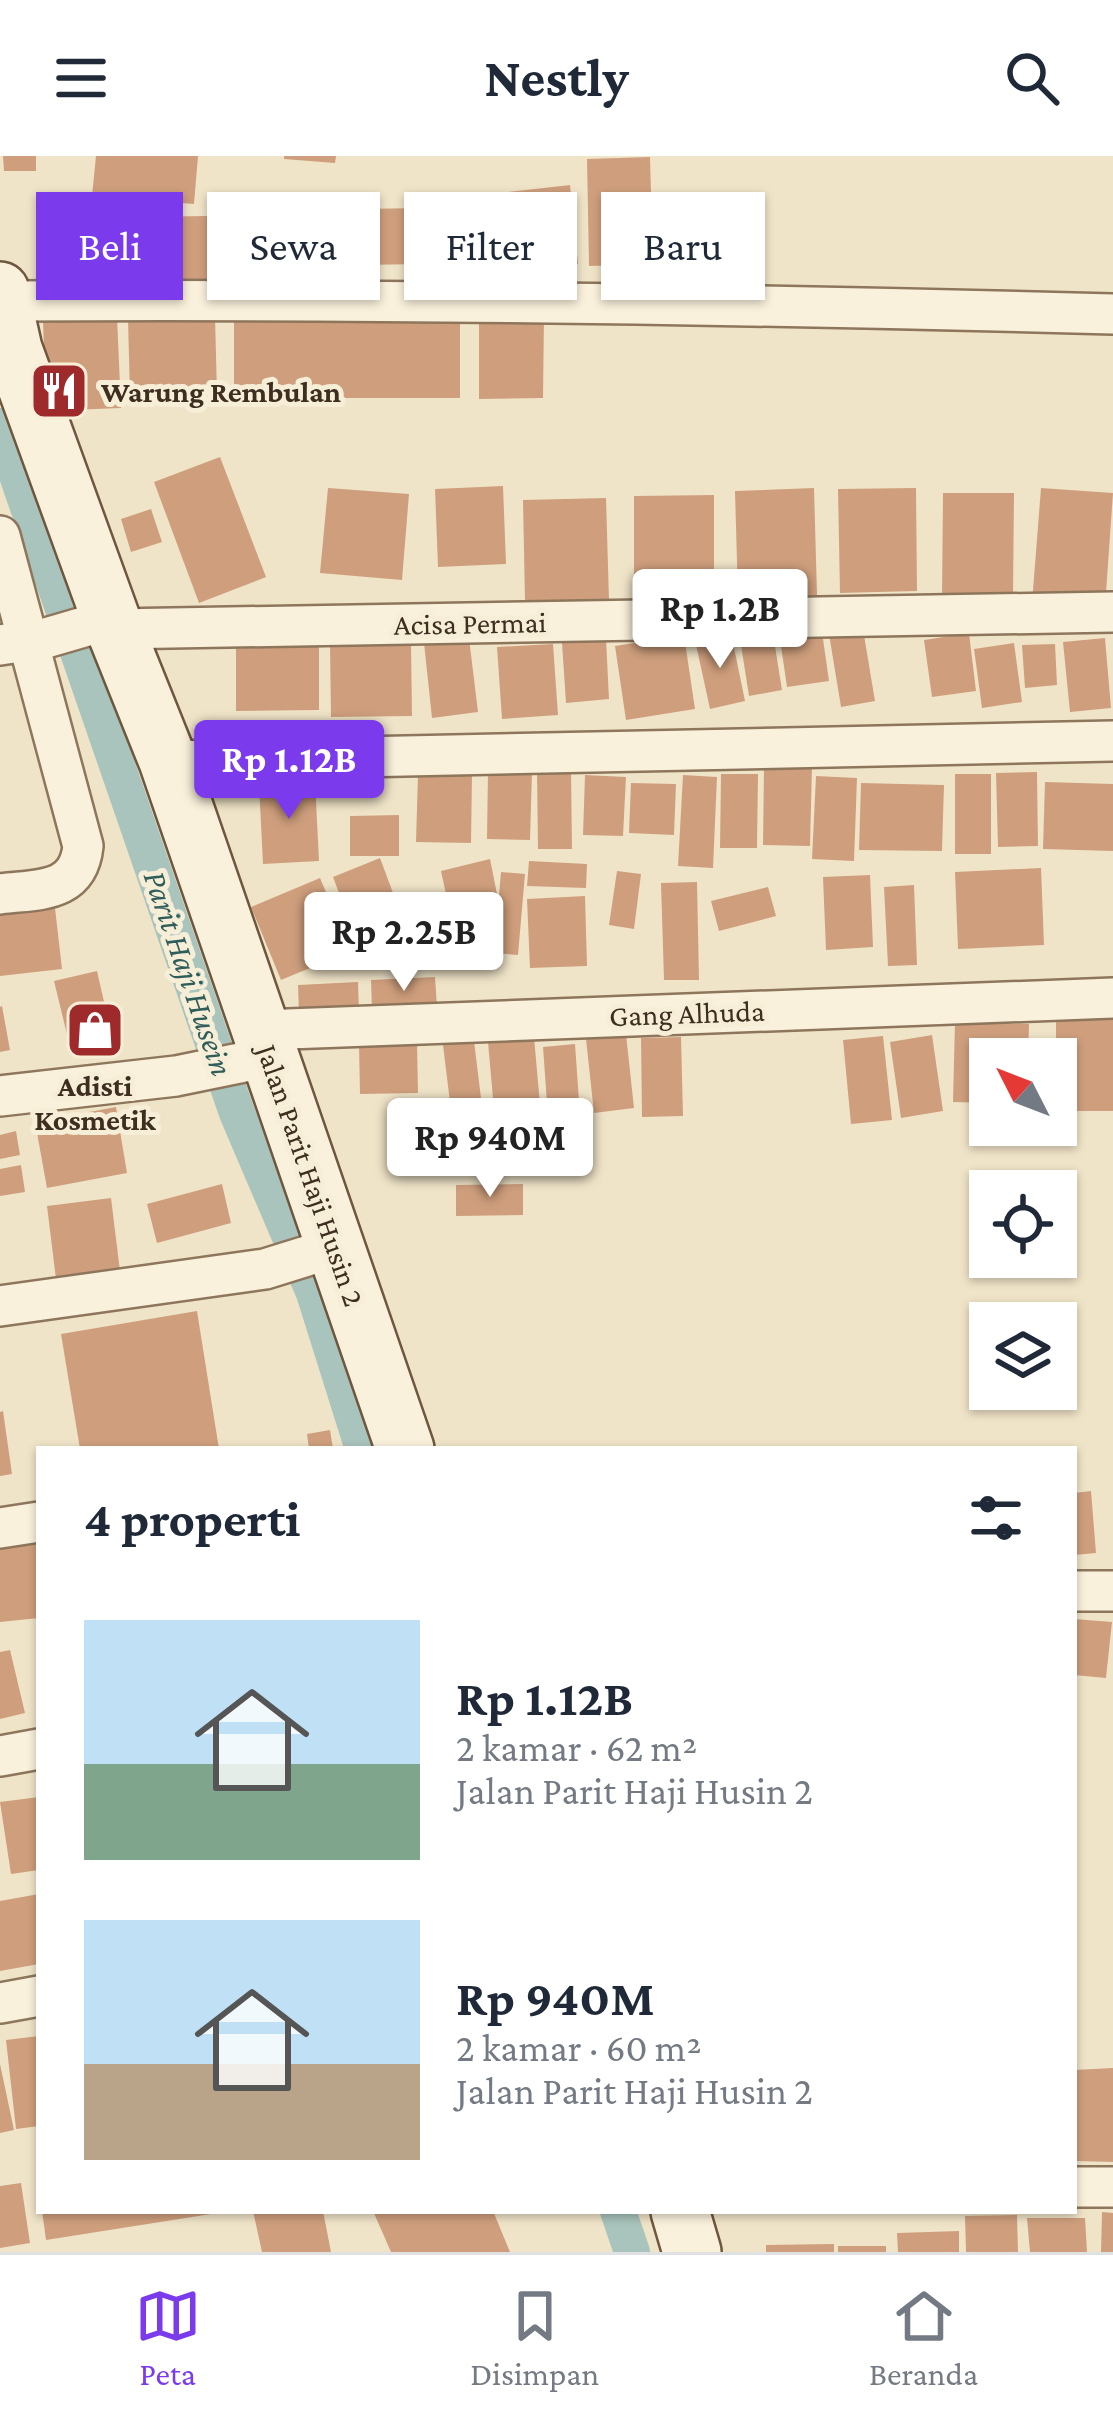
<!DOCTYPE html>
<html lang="id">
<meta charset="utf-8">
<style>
:root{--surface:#fff;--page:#f6f6f7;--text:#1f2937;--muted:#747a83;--line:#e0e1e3;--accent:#7c3aed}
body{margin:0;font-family:"Crimson Pro",serif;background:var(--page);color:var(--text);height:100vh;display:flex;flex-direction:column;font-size:45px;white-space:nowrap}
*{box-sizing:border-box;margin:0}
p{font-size:39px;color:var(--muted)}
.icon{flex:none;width:66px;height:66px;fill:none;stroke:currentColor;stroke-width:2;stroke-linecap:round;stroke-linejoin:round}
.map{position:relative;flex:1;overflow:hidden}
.panel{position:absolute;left:36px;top:1290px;width:1041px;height:768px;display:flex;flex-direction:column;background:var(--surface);border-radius:0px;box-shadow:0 3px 9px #0004}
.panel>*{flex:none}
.top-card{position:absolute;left:36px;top:36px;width:1041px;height:108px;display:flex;gap:24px}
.needle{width:78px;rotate:312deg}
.buttons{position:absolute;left:969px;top:882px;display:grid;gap:24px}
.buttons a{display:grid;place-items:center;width:108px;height:108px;border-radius:0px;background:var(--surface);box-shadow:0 3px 9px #0004;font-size:60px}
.price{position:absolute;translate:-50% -102px;padding:0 27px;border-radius:12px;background:#fff;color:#222;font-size:39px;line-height:78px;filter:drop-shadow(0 3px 6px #0008)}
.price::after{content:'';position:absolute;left:50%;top:72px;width:36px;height:27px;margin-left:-18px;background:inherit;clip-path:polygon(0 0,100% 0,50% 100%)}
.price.active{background:var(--accent);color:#fff}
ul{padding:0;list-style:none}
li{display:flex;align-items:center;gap:36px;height:300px;padding:0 48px}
li span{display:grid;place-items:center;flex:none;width:336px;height:240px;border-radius:0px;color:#555}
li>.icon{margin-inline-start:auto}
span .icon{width:144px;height:144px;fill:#fffc;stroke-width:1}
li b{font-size:51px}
h2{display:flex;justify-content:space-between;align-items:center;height:144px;padding:0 48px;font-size:51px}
.chip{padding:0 42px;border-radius:0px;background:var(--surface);box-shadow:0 3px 9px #0004;font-size:42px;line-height:108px}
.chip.active{background:var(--accent);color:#fff}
header{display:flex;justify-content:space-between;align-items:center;height:156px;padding:0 48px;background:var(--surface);font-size:54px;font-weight:700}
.dock{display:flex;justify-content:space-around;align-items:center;height:168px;border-top:3px solid var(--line);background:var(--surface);font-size:33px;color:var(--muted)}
.dock a{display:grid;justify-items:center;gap:6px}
.dock .active{color:var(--accent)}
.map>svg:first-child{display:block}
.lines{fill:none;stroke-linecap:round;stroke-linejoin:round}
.canal{stroke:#a9c4bc;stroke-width:36}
.building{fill:#cf9f7d}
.street-casing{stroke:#8d765c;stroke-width:44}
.secondary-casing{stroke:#6f573f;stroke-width:62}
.street{stroke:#faf1dc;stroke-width:39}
.secondary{stroke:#faf1dc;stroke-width:57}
.labels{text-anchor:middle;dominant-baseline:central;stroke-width:10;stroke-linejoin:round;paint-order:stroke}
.poi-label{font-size:30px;font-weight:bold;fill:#3d2e20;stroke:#f7eed8;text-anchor:start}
.street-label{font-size:30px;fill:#3d2e20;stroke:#f7eed8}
.water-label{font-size:33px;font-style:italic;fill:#2f5d5a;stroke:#f7eed8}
</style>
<header><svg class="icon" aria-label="menu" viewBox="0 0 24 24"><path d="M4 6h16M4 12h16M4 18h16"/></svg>Nestly<svg class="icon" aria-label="search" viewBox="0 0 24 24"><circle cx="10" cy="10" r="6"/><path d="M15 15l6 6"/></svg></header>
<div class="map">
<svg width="1113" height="2096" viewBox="0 0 1113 2096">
<rect width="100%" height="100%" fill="#f0e4c8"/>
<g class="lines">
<!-- canal -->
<g class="canal">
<path d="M0 270 237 957 314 1137 363 1293"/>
<path d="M618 2055 632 2096"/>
</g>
</g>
<!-- building -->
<g class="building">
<path d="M3 0H36V15H4Z"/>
<path d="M96 0H198L194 48 92 40Z"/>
<path d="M284 0H336L335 7 284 3Z"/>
<path d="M650 1 653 108 589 110 587 3Z"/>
<path d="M570 29 578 108 507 116 499 37Z"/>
<path d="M494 41 496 116 436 118 434 43Z"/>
<path d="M216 46 277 50 272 115 211 110Z"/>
<path d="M289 46 336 50 331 115 283 112Z"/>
<path d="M419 52V108L364 109V53Z"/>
<path d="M74 53 123 54 122 124H73Z"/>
<path d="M207 60V125L141 127 140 61Z"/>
<path d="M215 160 217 238 130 240 128 163Z"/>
<path d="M544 160 543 242 479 243V161Z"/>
<path d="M117 161 121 252 46 255 43 165Z"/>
<path d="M234 161 460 162V242H234Z"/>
<path d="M220 301 266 421 199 447 154 326Z"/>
<path d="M503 330 506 408 438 411 435 333Z"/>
<path d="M328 332 409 338 402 424 320 417Z"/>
<path d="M814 332 817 439 738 441 735 335Z"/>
<path d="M916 332 917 435 840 437 838 333Z"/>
<path d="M1041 332 1113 337 1105 451 1032 447Z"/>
<path d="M943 337H1014L1013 442H942Z"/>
<path d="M714 339V441H634V340Z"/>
<path d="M606 342 609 444 525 446 523 344Z"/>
<path d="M151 353 162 386 131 396 121 363Z"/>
<path d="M863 473 875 545 841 551 829 478Z"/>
<path d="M822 476 829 525 787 531 780 483Z"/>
<path d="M731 477 745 545 710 553 695 484Z"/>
<path d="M969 477 976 535 932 541 924 484Z"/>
<path d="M684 479 695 553 626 564 615 490Z"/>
<path d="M469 482 478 556 432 562 424 487Z"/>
<path d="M1105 482 1111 552 1070 556 1063 486Z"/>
<path d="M606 483 609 543 566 547 562 487Z"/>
<path d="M774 484 782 534 749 540 741 489Z"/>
<path d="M411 487 412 560 331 561 330 488Z"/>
<path d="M1014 487 1022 546 982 552 974 493Z"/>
<path d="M553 488 558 559 502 563 497 491Z"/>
<path d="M1055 488 1057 529 1025 532 1022 489Z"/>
<path d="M319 489V554L236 555V490Z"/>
<path d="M764 610H812L810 690 763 689Z"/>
<path d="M537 613H571L572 693H538Z"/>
<path d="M488 614 532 616 530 684 487 683Z"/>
<path d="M1037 616 1038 690 998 691 996 617Z"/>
<path d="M418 618 472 619 471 687 416 686Z"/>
<path d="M721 618H758L757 692H720Z"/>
<rect x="955" y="618" width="36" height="80"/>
<path d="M585 619 626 621 623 680 583 679Z"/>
<path d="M683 619 717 621 713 712 678 710Z"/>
<path d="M816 620 857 622 854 705 812 703Z"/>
<path d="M315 625 319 705 263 708 259 628Z"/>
<path d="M1045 626 1113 628V695L1043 693Z"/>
<path d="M631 627 676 628 674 679 629 677Z"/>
<path d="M861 627 944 629 942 695 859 694Z"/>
<path d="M399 659V700H350V660Z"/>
<path d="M380 702 405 769 358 788 333 721Z"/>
<path d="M490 703 497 738 449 752 441 715Z"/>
<path d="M529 705 587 708 586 732 527 730Z"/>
<path d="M1041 712 1044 789 958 793 955 716Z"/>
<path d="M617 715 641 718 634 773 609 769Z"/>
<path d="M501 716 525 718 518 799 494 797Z"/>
<path d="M870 719 873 791 826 794 823 721Z"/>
<path d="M320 722 351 795 281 824 251 751Z"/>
<path d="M697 726 699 824H664L661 727Z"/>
<path d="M914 729 917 809 888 810 884 731Z"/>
<path d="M768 731 776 760 719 775 711 745Z"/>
<path d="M585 740 587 810 530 812 527 743Z"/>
<path d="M55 752 62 813 0 820V758Z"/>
<path d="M426 769 433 797 407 803 401 774Z"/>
<path d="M97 815 113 885 71 895 54 825Z"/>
<path d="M435 821 437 851 372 855 371 824Z"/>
<path d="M358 826 359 856 299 859 298 829Z"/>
<path d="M2 850 10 894 0 896V851Z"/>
<path d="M1113 863V955H1056V864Z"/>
<path d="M955 866 1029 868 1028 903H990V947L953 946Z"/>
<path d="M626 878 634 952 594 957 586 883Z"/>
<path d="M932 879 943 955 901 962 890 886Z"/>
<path d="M883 880 892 964 851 968 843 884Z"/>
<path d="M534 881 542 971 496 976 488 886Z"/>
<path d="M681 881 683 960 642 961 641 882Z"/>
<path d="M474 885 486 983 455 987 443 889Z"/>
<path d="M417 887 418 937 360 938 359 888Z"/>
<path d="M575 888 580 959 548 961 543 891Z"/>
<path d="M116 951 127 1017 47 1032 35 966Z"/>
<path d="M16 975 20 999 0 1003V979Z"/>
<path d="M21 1009 25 1036 0 1040V1013Z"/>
<path d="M222 1028 231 1067 157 1087 147 1048Z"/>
<path d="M523 1028V1059L456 1060V1029Z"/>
<path d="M111 1042 120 1115 56 1123 47 1050Z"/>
<path d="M197 1155 219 1293H80L61 1178Z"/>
<path d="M3 1255 12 1318 0 1320V1256Z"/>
<path d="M330 1274 333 1293H309L307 1278Z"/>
<path d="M1091 1335 1096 1397 1074 1399V1337Z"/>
<path d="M39 1388V1462L0 1466V1392Z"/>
<path d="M1074 1463 1112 1466 1106 1522 1074 1519Z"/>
<path d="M10 1494 25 1557 0 1563V1496Z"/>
<path d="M39 1641V1714L11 1718 0 1646Z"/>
<path d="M39 1738V1808L0 1815V1745Z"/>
<path d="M39 1880V1970L16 1973 6 1884Z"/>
<path d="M0 1908 14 1974 0 1977Z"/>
<path d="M1113 1912V2006L1074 2005V1914Z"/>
<path d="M21 2027 30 2087 0 2092V2030Z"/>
<path d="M42 2055H211V2058L46 2084Z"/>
<path d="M253 2055H323L331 2096H262Z"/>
<path d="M373 2055H493L510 2096H391Z"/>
<path d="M1102 2056 1113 2057V2096H1101Z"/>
<path d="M1017 2059 1018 2096H966L965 2060Z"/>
<path d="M1027 2062H1085L1087 2096H1030Z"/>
<path d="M959 2075V2096H898L897 2077Z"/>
<path d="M834 2088V2096H766V2089Z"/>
<rect x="838" y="2090" width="48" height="6"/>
</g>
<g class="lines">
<defs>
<g id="street">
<path d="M3 145C373 143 743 148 1113 158"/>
<path d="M0 380 83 690C78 738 38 733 0 738"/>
<path d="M115 473 1113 456"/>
<path d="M0 489 46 482 111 463"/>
<path d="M168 605 1113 585"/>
<path d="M261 874 1113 842"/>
<path d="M0 940 176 920 269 901"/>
<path d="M0 1150 265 1113 336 1091"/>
<path d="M0 1372 39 1366"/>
<path d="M1074 1435H1113"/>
<path d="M0 1600 39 1593"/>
<path d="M0 1847 39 1840"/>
<path d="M1074 2031H1113"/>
</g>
<g id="secondary">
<path d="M0 135 13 193 111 463 168 605 405 1293"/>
<path d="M680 2055 692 2096"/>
</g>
</defs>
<!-- street casing -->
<use href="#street" class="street-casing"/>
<!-- secondary casing -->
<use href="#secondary" class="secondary-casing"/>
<!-- street -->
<use href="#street" class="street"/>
<!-- secondary -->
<use href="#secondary" class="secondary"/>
</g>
<!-- icons -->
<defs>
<symbol id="restaurant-square" viewBox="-11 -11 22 22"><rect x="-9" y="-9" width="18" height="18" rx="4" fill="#9e2a2b" stroke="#f7eed8"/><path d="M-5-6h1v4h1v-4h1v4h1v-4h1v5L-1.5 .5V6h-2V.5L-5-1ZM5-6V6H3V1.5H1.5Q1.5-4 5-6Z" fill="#fff"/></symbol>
<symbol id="shop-square" viewBox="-11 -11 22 22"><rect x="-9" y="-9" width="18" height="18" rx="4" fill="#9e2a2b" stroke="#f7eed8"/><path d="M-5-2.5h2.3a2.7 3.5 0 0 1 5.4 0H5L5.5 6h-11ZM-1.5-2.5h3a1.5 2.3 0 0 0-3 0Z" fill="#fff"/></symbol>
</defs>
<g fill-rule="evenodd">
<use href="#restaurant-square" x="26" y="202" width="66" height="66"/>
<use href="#shop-square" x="62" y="841" width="66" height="66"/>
</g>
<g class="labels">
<!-- poi labels -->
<g class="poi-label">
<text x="101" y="235">Warung Rembulan</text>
<text x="95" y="929" text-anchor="middle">Adisti<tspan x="95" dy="34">Kosmetik</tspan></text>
</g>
<!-- street labels -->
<g class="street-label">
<text transform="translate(470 467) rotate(-1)">Acisa Permai</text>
<text transform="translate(687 857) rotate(-2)">Gang Alhuda</text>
<text transform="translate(311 1019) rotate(71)">Jalan Parit Haji Husin 2</text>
</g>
<!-- water labels -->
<g class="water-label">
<text transform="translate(189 817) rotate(71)">Parit Haji Husein</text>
</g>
</g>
</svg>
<div class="buttons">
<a><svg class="needle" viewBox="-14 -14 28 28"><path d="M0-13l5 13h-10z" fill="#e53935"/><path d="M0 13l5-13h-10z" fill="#747a83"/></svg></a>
<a><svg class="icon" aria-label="locate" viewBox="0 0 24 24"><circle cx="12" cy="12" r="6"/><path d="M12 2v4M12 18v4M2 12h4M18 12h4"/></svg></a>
<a><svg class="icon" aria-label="layers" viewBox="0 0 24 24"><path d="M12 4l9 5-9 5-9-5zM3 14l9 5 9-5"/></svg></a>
</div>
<b class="price" style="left:720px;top:515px">Rp 1.2B</b>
<b class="price active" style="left:289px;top:666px">Rp 1.12B</b>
<b class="price" style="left:404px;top:838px">Rp 2.25B</b>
<b class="price" style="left:490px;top:1044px">Rp 940M</b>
<div class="top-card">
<a class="chip active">Beli</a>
<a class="chip">Sewa</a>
<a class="chip">Filter</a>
<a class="chip">Baru</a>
</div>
<section class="panel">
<h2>4 properti<svg class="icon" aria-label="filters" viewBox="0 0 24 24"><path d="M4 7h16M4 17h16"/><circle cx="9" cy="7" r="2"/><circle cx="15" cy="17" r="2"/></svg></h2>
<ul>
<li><span style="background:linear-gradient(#bfe0f5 60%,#7fa58c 0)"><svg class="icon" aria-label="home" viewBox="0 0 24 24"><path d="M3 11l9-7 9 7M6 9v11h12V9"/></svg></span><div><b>Rp 1.12B</b><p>2 kamar · 62 m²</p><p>Jalan Parit Haji Husin 2</p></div></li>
<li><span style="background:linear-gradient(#bfe0f5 60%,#b9a48a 0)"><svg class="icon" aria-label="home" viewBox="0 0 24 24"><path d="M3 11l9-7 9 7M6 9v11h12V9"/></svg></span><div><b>Rp 940M</b><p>2 kamar · 60 m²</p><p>Jalan Parit Haji Husin 2</p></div></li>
</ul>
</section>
</div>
<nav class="dock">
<a class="active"><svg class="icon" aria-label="map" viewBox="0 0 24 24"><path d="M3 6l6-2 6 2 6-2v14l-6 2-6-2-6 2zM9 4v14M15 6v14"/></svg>Peta</a>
<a><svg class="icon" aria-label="saved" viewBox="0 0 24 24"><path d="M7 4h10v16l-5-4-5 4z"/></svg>Disimpan</a>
<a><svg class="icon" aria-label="home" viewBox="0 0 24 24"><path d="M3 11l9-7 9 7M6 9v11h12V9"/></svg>Beranda</a>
</nav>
